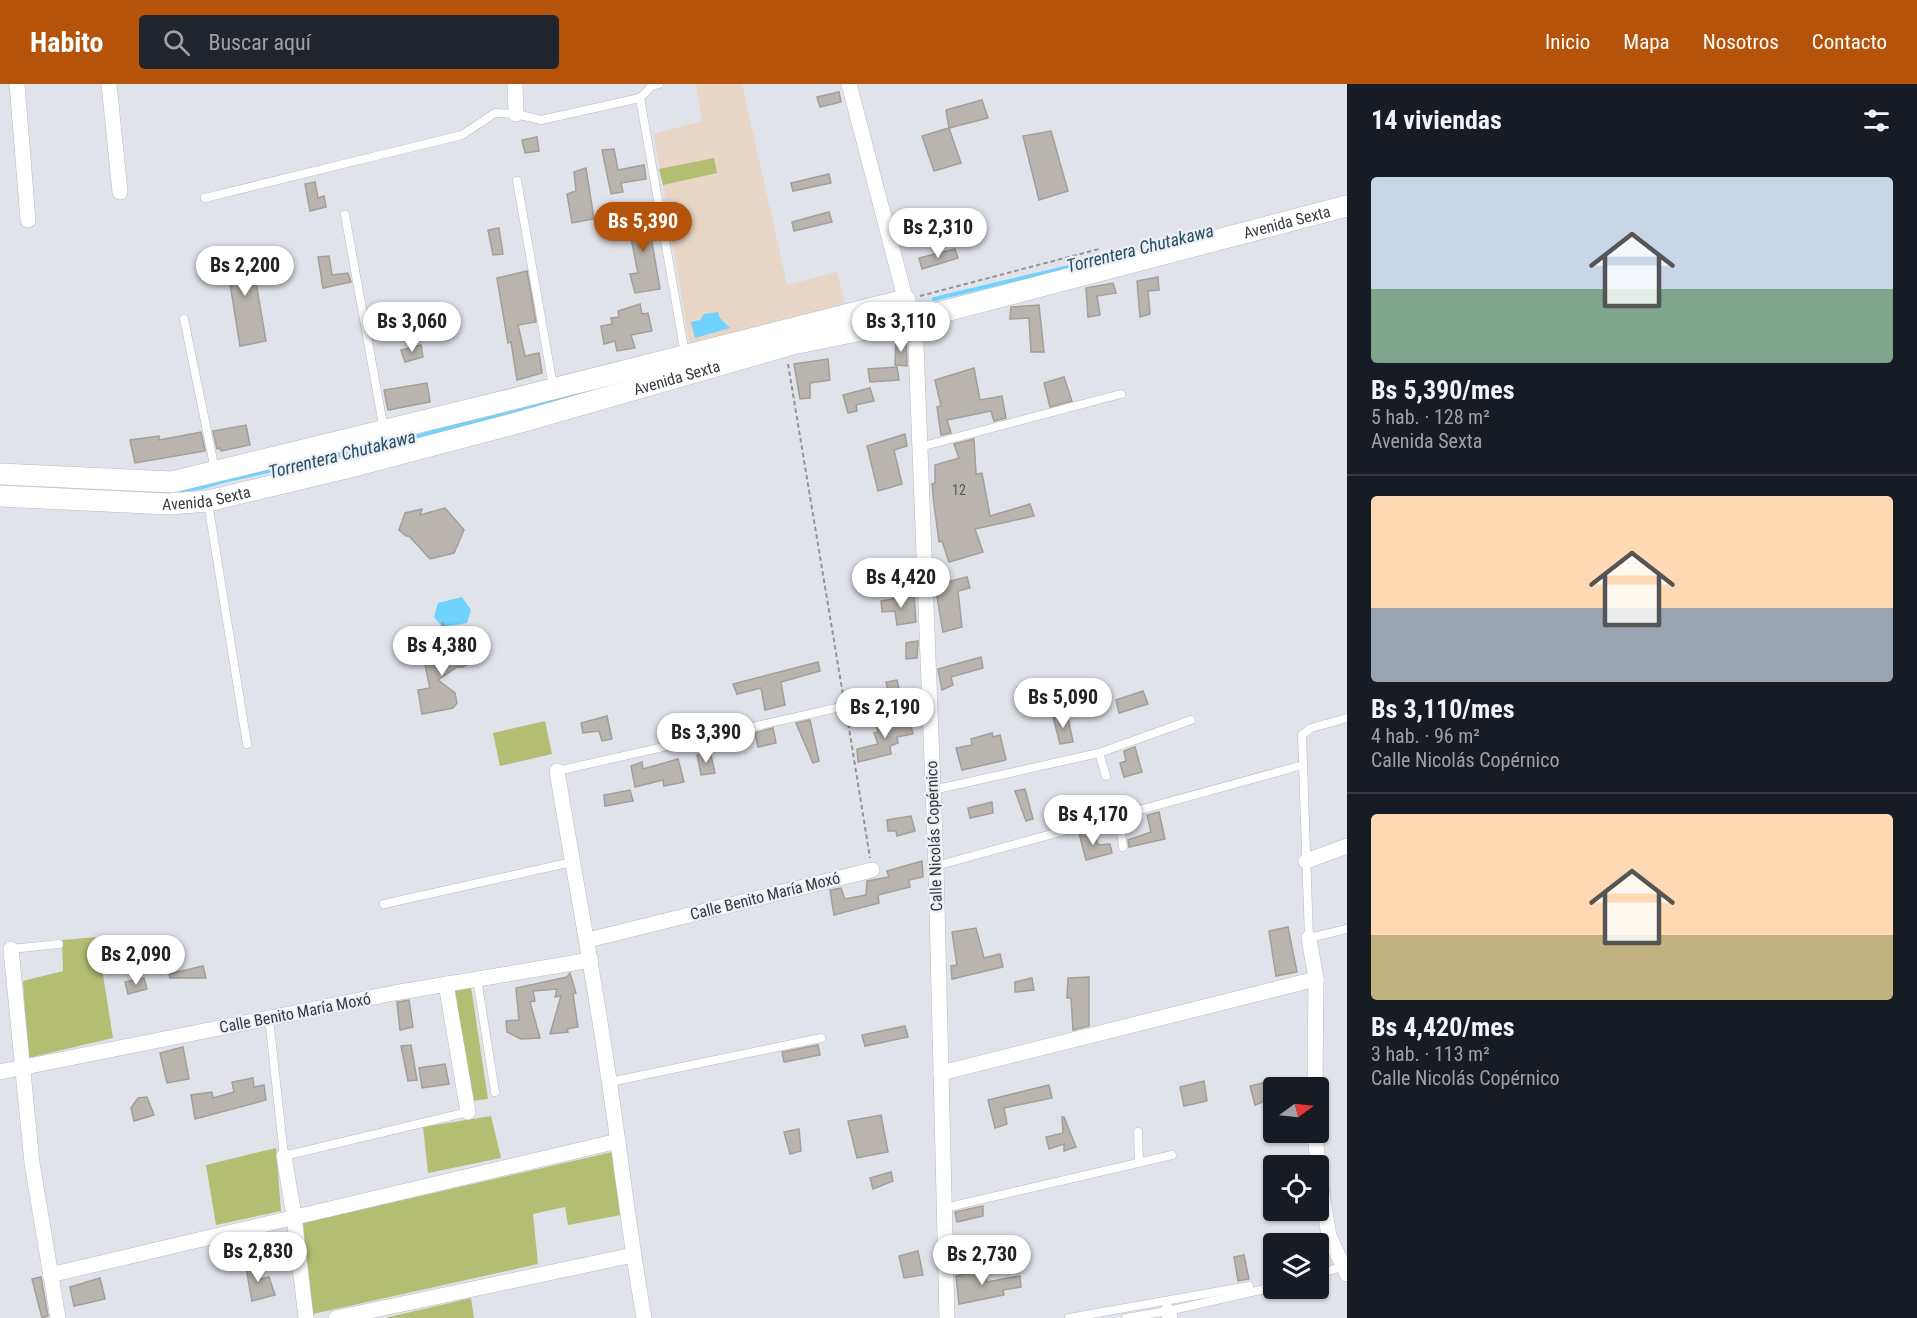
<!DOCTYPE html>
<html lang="es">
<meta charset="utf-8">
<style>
:root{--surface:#171b24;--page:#20242c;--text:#f1f3f6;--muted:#9ea1a6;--line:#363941;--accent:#b45309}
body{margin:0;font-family:"Roboto Condensed",sans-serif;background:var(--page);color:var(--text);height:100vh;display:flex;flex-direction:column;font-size:22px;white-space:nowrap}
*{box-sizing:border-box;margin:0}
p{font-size:20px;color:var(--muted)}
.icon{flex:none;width:33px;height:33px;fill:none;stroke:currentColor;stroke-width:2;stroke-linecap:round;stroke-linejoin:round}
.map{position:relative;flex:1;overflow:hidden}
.panel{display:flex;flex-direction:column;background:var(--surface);width:570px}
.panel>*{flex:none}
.needle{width:39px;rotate:75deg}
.buttons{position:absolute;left:1263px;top:993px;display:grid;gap:12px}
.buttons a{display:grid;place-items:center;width:66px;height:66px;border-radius:6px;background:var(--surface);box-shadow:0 2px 4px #0004;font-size:30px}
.price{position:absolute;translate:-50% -51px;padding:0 14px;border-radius:21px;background:#fff;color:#222;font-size:20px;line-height:39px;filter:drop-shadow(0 2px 3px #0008)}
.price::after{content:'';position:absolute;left:50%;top:36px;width:18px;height:14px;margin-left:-9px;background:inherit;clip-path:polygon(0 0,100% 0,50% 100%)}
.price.current{background:var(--accent);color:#fff}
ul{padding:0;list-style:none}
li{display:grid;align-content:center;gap:12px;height:318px;padding:0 24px}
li+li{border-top:2px solid var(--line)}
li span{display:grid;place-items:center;height:186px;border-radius:6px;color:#555}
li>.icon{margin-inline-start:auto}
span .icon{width:108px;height:108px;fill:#fffc;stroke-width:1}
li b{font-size:26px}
h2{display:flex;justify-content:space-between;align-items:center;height:72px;padding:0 24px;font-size:26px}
header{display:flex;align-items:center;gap:36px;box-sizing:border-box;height:84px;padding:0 30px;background:var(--accent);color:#fff}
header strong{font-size:28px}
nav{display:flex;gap:33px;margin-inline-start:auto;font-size:21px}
.search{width:420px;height:54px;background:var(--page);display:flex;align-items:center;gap:15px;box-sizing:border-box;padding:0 21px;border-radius:6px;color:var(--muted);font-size:22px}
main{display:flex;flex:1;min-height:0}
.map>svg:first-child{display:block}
.education{fill:#e8d6c6}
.green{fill:#b3be73}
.water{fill:#6fd2ff}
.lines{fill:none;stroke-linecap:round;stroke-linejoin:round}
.stream{stroke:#6fd2ff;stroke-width:4}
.building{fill:#b9b4ae;stroke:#a29e98;stroke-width:1.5}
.lane-casing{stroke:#b8bac1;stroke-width:9}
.street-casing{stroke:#b8bac1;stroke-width:16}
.secondary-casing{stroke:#b8bac1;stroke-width:22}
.path{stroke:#919398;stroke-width:2;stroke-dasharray:4.5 3;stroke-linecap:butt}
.lane{stroke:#fff;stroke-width:8}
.street{stroke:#fff;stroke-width:15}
.secondary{stroke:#fff;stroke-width:21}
.labels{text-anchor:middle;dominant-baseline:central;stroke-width:4.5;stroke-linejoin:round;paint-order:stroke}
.number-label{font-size:14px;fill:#585858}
.street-label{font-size:16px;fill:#38393c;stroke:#eef0f7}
.water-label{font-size:18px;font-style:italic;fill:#265064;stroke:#eef0f7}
</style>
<header>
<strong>Habito</strong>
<div class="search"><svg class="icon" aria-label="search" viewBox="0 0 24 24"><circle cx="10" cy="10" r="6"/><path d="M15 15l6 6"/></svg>Buscar aquí</div>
<nav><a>Inicio</a><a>Mapa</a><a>Nosotros</a><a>Contacto</a></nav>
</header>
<main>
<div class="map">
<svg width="1347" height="1234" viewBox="0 0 1347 1234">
<rect width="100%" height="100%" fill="#e0e3ea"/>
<!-- education -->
<path class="education" d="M696 0H742L787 201 837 188 845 221 690 262 654 50 702 37Z"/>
<!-- green -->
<g class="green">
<path d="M714 74 717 89 663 101 659 85Z"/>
<path d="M545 637 552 670 500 682 493 649Z"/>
<path d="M97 853 113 954 28 974 23 897 63 887 62 856Z"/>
<path d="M471 903 488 1015 471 1017 455 906Z"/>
<path d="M491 1032 501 1074 428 1089 423 1043Z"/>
<path d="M276 1064 281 1127 216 1141 206 1081Z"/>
<path d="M612 1068 621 1131 568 1141 565 1123 533 1130 538 1180 313 1230 303 1139Z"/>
<path d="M471 1214 474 1234H385Z"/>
</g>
<!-- water -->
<g class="water">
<path d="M718 228 720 234 730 244 695 254 691 238 700 236 704 230Z"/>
<path d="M462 513 471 526 467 539 442 543 434 533 438 519Z"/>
</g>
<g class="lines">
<!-- stream -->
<g class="stream">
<path d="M934 215 1111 173"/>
<path d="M182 406 203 403 223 397 389 360 580 309"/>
</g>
</g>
<!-- building -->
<g class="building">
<path d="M839 8 841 18 820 23 817 13Z"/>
<path d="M982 16 988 34 949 44 946 26Z"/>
<path d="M949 44 961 79 934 87 922 52Z"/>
<path d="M1051 47 1068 107 1039 116 1023 52Z"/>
<path d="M537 53 539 67 525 69 522 56Z"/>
<path d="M614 65 618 86 644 81 646 95 621 99 623 108 611 110 602 66Z"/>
<path d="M586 84 594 135 572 139 567 110 576 107 574 88Z"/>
<path d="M829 90 831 99 793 107 791 99Z"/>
<path d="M315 98 318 114 324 112 326 123 310 127 305 100Z"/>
<path d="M648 126 651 147H650L660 205 635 209 630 190 638 189 626 129Z"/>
<path d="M829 128 832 138 794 147 792 138Z"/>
<path d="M947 135 951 149 919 155 916 144Z"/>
<path d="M499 144 503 170 493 171 488 146Z"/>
<path d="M250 164 266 257 240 262 225 168Z"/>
<path d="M955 165 958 174 922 185 919 174Z"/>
<path d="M329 172 332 191 348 189 351 198 323 204 318 173Z"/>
<path d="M527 187 536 238 518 241 525 272 539 269 542 289 517 296 511 258 508 259 497 194Z"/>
<path d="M1158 193 1159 206 1148 207 1150 230 1140 233 1137 197Z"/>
<path d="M1113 199 1116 209 1097 212 1100 231 1088 233 1086 204Z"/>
<path d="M640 220 642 230 648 229 652 247 631 251 635 264 617 267 615 257 604 260 601 242 612 240 611 234 619 233 618 227Z"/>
<path d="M1039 221 1044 268H1031L1029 234 1010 235 1011 223Z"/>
<path d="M906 255 907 282 895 281 896 256Z"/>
<path d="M421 261 423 273 405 278 401 266Z"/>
<path d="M828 275 830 296 810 299V314L800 315 794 280Z"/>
<path d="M897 283 899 296 870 298 868 285Z"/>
<path d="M974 284 980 316 1002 312 1006 334 994 337 991 327 947 336 951 349 941 351 937 323 941 322 935 296Z"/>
<path d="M1064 293 1072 317 1050 323 1044 299Z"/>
<path d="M427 299 430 318 388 326 384 306Z"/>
<path d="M870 304 874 317 856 321 857 327 848 329 843 311Z"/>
<path d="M246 341 250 361 221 367 220 364 217 365 213 347Z"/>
<path d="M201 348 205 367 135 379 130 356 159 352V356Z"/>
<path d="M905 350 907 362 894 366 902 400 878 407 867 362Z"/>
<path d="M974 355 976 390 982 389 990 432 1030 420 1034 432 975 445 983 468 949 478 942 457 939 458 934 420 932 400 935 399V381L959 374 954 360Z"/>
<path d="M445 424 464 446 454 469 430 475 409 452H406L399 446 405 429 422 425 420 431Z"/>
<path d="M906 480 908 491 900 493V495L865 503 864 490Z"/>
<path d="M967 493 970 504 958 507 962 543 943 548 935 501Z"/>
<path d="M914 511 916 538 897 541 895 527 882 528 881 517Z"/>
<path d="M442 538 456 562H460L463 570 468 573 469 579 463 583H457L438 596 455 609 457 619 453 624 422 630 418 606 430 604 424 576H429L445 560Z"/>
<path d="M918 557 917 574 906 575V559Z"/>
<path d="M981 573 983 584 951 593 953 601 942 606 938 585Z"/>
<path d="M818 578 820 587 781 598 785 621 765 626 761 604 737 610 733 600Z"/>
<path d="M897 596 901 614 890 615 886 598Z"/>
<path d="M1040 596 1044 613 1021 621 1017 603Z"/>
<path d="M1143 607 1148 620 1119 629 1116 616Z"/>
<path d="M1067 629 1073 658 1060 660 1053 633Z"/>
<path d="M607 632 612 655 602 657 599 647 583 649 581 639Z"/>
<path d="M885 632 889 640 901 636 902 639 910 637 913 650 897 653 898 659 890 662 891 670 858 678 857 665 878 660 874 649 878 648 875 635Z"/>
<path d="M810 636 819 677 813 679 796 639Z"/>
<path d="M773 644 776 659 758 663 755 649Z"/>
<path d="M992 649 993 653 1000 651 1006 676 962 686 956 664 972 661 971 655Z"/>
<path d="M1135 663 1142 688 1124 693 1120 679 1126 677 1124 667Z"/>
<path d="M710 667 715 689 701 691 697 671Z"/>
<path d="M678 675 684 698 664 702 663 696 635 703 631 682 642 678 643 685Z"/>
<path d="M1025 705 1033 735 1026 737 1015 707Z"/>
<path d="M630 706 633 717 605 722 604 711Z"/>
<path d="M992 718 993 729 970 734 968 724Z"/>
<path d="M1159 728 1165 755 1129 763 1128 756 1151 748 1147 731Z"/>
<path d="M911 732 915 747 897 752 896 747H888L887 736Z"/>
<path d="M1094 746 1098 761 1110 760 1112 769 1086 776 1079 749Z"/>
<path d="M922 777 923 793 909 796 910 803 878 811 879 819 834 831 830 806 841 804 845 815 866 811 867 797 889 793 887 787Z"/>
<path d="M1288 843 1297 888 1276 892 1269 847Z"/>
<path d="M976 844 984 874 1000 870 1003 883 952 895 951 882 957 881 952 848Z"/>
<path d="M203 882 206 894H170L169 890Z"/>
<path d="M570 889 576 909 573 910 578 943 567 945 568 948 550 950 561 912 555 913 557 905 533 907 535 917 530 918 540 954 521 955 507 948 506 937 519 936 516 904 567 893Z"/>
<path d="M1089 893V942L1073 946 1071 914H1067L1068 894Z"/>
<path d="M144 894 147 905 128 910 125 898Z"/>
<path d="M1032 894 1034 906 1015 908V898Z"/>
<path d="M409 916 413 943 400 946 397 918Z"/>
<path d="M905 942 908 953 865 962 862 951Z"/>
<path d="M411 961 417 996 408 997 401 962Z"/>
<path d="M818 961 820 971 784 978 782 968Z"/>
<path d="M183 963 189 995 167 999 160 969Z"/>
<path d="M445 980 449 1000 422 1004 419 984Z"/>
<path d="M253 994 254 1003 264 1001 266 1016 195 1035 191 1011 212 1008 213 1014 234 1008 232 998Z"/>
<path d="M1204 997 1207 1017 1184 1022 1180 1003Z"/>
<path d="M1267 998 1268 1016 1255 1021 1250 1002Z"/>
<path d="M1049 1001 1052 1014 1004 1024 1007 1040 995 1044 988 1016Z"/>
<path d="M147 1013 154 1031 134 1037 131 1024 138 1014Z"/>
<path d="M881 1031 888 1068 857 1074 848 1037Z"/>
<path d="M1062 1033H1064L1076 1063 1064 1067V1060L1049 1065 1046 1053 1063 1049Z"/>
<path d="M799 1045 801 1067 790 1070 784 1048Z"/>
<path d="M891 1088 893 1097 873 1105 870 1094Z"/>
<path d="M983 1122V1132L957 1138 955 1128Z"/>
<path d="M918 1167 923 1191 904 1194 899 1172Z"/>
<path d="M1244 1171 1249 1195 1238 1197 1234 1173Z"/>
<path d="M255 1175 257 1196 269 1193 275 1211 252 1217 245 1178Z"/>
<path d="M984 1182 987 1198 1020 1192 1021 1203 1003 1206 1004 1211 959 1220 956 1192 969 1189V1186Z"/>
<path d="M41 1193 48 1232 42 1234 32 1195Z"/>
<path d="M100 1194 105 1215 74 1222 70 1203Z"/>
</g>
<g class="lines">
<defs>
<g id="lane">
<path d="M640 14 685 270"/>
<path d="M517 97 553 302"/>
<path d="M205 114 462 51 495 29 516 30 541 36 640 14 652 2 659 0"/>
<path d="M345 131 384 346"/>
<path d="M184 235 215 386"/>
<path d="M920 363 1121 310"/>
<path d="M208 419 247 660"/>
<path d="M1347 634 1311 644 1302 651 1309 854 1347 845"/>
<path d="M1099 669 1106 692"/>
<path d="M557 687 845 622"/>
<path d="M933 706 1099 669 1191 636"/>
<path d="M1119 732 1123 763"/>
<path d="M936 782 1303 681"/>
<path d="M384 820 572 778"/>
<path d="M11 865 59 860"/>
<path d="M477 895 495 1008"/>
<path d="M269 934 284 1072 468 1028"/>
<path d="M610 998 821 954"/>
<path d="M1138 1048 1139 1079"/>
<path d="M945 1124 1172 1071"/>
<path d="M1318 1190 1344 1182"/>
<path d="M1069 1234 1249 1202"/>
<path d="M1126 1234 1168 1227 1274 1203"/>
</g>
<g id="street">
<path d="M17 0 28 136"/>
<path d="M109 0 120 108"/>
<path d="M515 0 516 30"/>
<path d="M849 0 908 225 915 235 936 782 947 1234"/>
<path d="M557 687C574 790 594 892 609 996 621 1075 630 1155 644 1234"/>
<path d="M1306 777 1347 762"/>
<path d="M1309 854 1316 895 1315 1004"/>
<path d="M588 856 872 786"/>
<path d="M11 865 32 1079 58 1234"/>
<path d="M446 900 468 1028"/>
<path d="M0 988 394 909 591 876"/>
<path d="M941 989 1316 895"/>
<path d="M1315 1048 1318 1082"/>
<path d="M284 1072 294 1132 306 1234"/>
<path d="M1318 1085 1329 1152 1347 1190"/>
<path d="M50 1191 618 1057"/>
<path d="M1168 1227 1170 1234"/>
<path d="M336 1234 633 1171"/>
</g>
<g id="secondary">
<path d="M0 390 172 398 493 320 905 216"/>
<path id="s1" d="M0 412 169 420 208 417 350 383 517 339 793 260 915 235 1347 122"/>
</g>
</defs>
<!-- lane casing -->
<use href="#lane" class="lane-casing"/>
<!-- street casing -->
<use href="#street" class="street-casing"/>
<!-- secondary casing -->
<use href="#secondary" class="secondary-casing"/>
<!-- path -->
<g class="path">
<path d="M920 212 1099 165"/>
<path d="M788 280 843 611"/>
<path d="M847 632 870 774"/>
</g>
<!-- lane -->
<use href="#lane" class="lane"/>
<!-- street -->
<use href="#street" class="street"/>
<!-- secondary -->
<use href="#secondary" class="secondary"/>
</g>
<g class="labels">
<!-- number labels -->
<g class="number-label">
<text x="959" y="406">12</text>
</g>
<!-- street labels -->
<g class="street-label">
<text stroke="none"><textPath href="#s1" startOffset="1323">Avenida Sexta</textPath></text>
<text stroke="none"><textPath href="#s1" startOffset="693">Avenida Sexta</textPath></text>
<text stroke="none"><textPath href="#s1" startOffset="207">Avenida Sexta</textPath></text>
<text transform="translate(934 752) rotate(-92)">Calle Nicolás Copérnico</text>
<text transform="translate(765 812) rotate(-14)">Calle Benito María Moxó</text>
<text transform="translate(295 929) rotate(-11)">Calle Benito María Moxó</text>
</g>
<!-- water labels -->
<g class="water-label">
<text transform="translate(1140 164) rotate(-14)">Torrentera Chutakawa</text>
<text transform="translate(342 370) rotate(-14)">Torrentera Chutakawa</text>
</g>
</g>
</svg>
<div class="buttons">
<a><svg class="needle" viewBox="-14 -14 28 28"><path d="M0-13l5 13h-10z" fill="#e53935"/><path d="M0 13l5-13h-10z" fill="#9ea1a6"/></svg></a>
<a><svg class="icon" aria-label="locate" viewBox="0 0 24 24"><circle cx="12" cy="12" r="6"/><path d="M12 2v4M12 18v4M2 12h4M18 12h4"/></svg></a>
<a><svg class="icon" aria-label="layers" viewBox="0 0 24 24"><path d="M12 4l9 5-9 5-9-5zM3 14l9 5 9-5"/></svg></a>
</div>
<b class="price current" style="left:643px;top:169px">Bs 5,390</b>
<b class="price" style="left:938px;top:175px">Bs 2,310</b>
<b class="price" style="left:245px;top:213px">Bs 2,200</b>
<b class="price" style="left:412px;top:269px">Bs 3,060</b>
<b class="price" style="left:901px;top:269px">Bs 3,110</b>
<b class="price" style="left:901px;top:525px">Bs 4,420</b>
<b class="price" style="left:442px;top:593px">Bs 4,380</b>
<b class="price" style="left:1063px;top:645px">Bs 5,090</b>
<b class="price" style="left:885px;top:655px">Bs 2,190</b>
<b class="price" style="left:706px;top:680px">Bs 3,390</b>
<b class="price" style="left:1093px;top:762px">Bs 4,170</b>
<b class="price" style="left:136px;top:902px">Bs 2,090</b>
<b class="price" style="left:258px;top:1199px">Bs 2,830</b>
<b class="price" style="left:982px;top:1202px">Bs 2,730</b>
</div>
<section class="panel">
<h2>14 viviendas<svg class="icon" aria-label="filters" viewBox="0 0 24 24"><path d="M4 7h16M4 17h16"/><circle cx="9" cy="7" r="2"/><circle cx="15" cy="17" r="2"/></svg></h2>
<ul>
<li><span style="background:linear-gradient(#c9d6e8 60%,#7fa58c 0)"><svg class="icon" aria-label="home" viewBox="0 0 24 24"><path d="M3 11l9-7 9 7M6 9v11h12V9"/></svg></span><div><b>Bs 5,390/mes</b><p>5 hab. · 128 m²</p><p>Avenida Sexta</p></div></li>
<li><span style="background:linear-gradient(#ffd9b3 60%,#9aa5b1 0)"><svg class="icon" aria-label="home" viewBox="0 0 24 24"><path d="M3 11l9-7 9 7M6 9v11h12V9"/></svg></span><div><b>Bs 3,110/mes</b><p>4 hab. · 96 m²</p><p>Calle Nicolás Copérnico</p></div></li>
<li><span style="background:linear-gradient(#ffd9b3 65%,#c2b280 0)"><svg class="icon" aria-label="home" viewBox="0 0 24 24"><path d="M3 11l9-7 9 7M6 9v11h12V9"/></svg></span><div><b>Bs 4,420/mes</b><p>3 hab. · 113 m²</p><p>Calle Nicolás Copérnico</p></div></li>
</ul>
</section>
</main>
